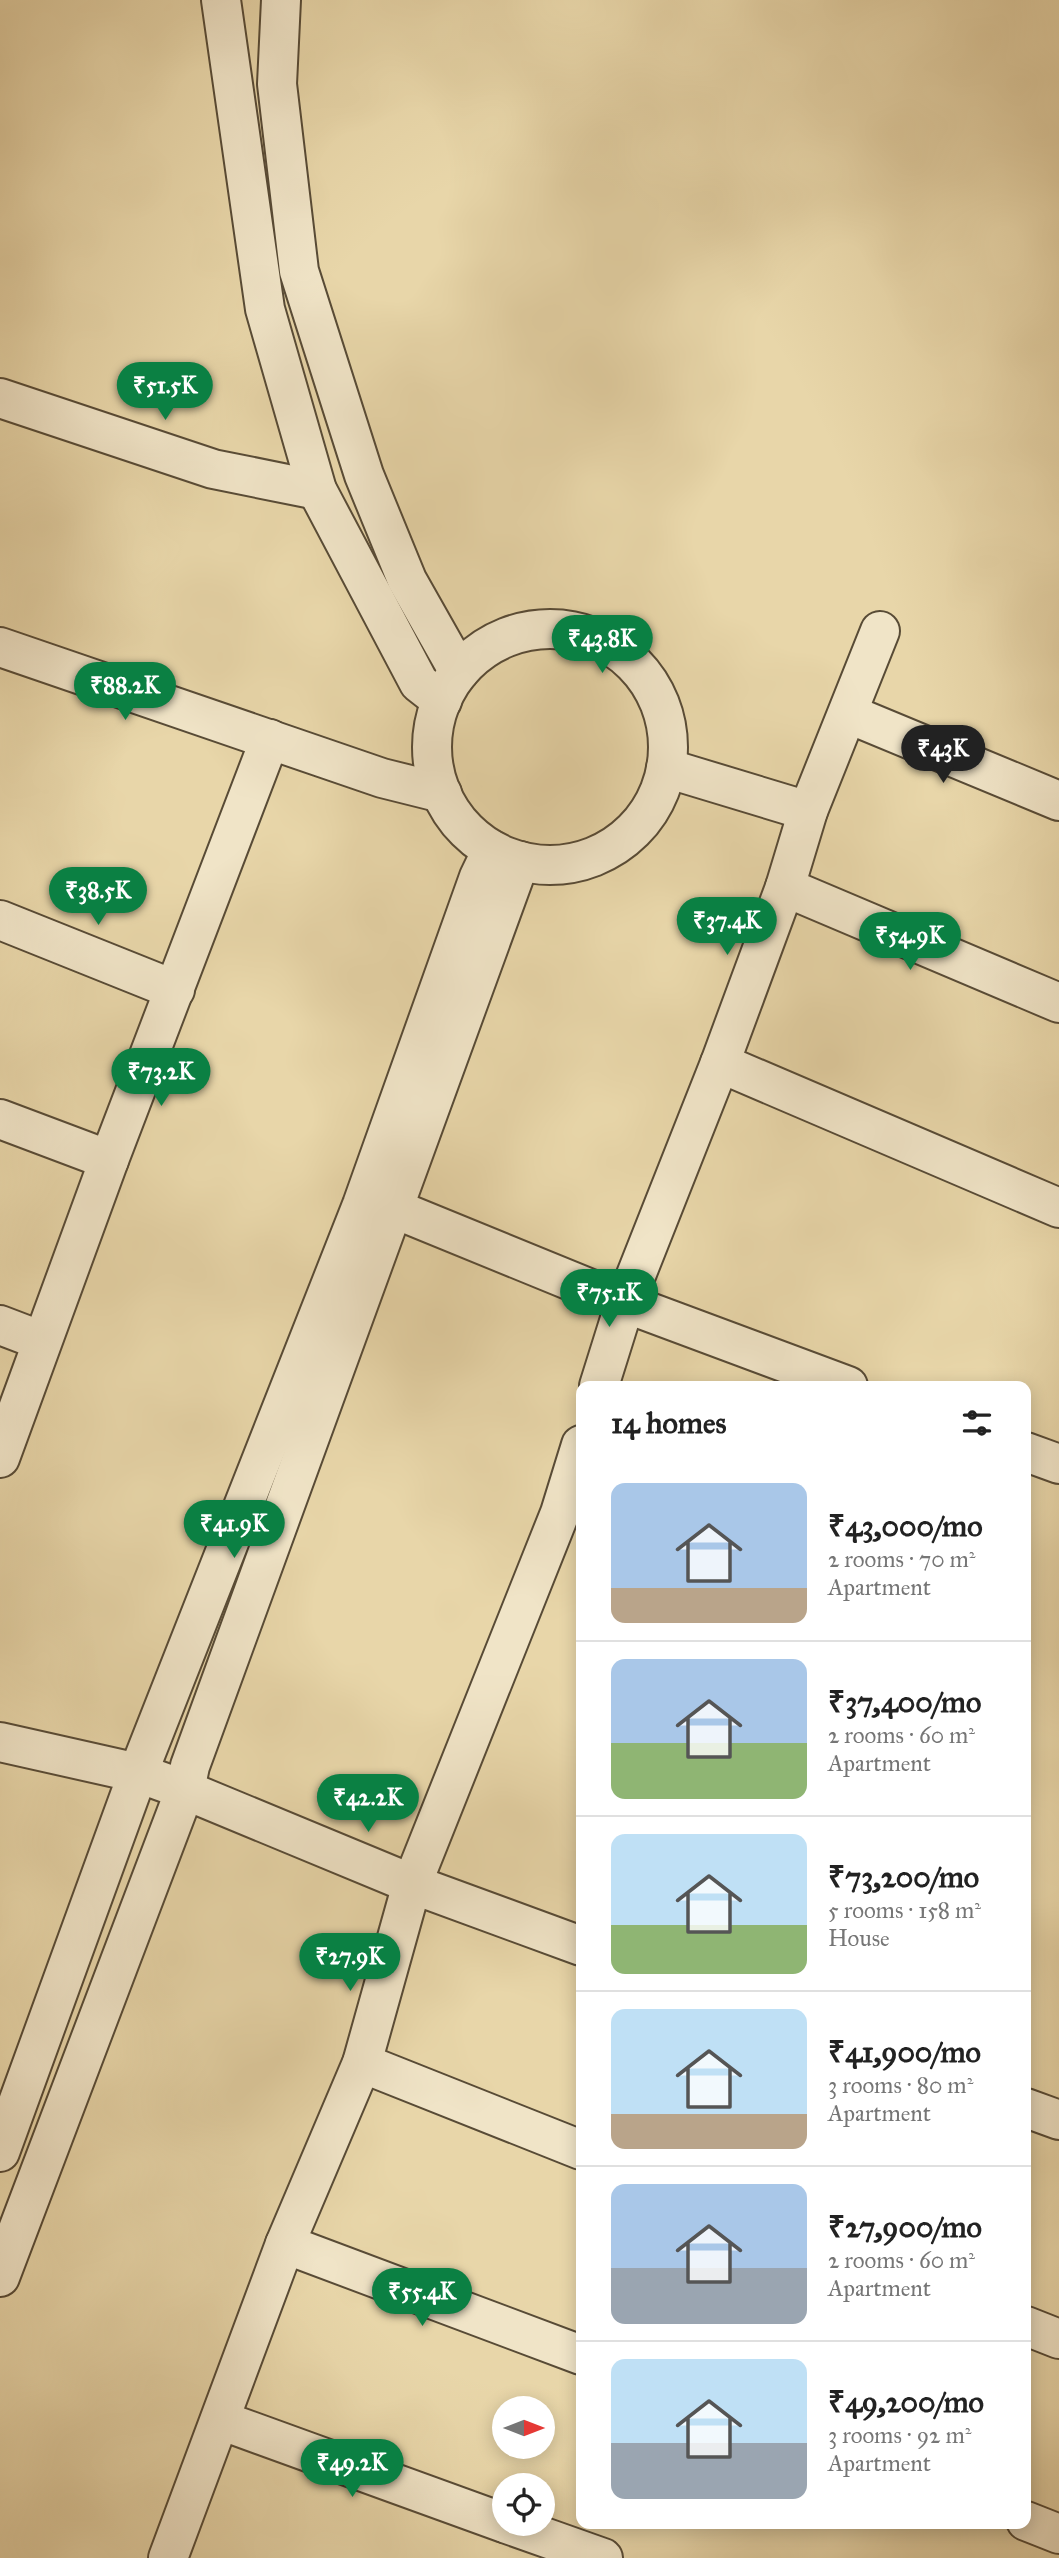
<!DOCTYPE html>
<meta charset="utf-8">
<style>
:root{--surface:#fff;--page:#f2f2f2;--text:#222;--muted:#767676;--line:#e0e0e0;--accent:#0b8043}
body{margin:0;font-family:"IM FELL Great Primer",serif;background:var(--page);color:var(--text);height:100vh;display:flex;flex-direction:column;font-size:26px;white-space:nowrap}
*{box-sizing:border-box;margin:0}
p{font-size:23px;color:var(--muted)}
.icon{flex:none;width:38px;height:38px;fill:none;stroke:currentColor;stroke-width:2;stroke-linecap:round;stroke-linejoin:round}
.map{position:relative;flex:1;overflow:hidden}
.panel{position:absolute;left:576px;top:1381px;width:455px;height:1148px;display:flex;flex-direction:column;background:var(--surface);border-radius:14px;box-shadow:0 4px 18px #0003}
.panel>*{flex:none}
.needle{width:46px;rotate:90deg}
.buttons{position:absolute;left:492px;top:2396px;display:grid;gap:14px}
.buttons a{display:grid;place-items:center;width:63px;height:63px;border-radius:50%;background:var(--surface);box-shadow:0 4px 18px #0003;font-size:35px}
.price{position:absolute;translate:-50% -60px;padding:0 16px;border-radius:24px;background:var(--accent);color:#fff;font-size:23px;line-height:46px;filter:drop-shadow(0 2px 4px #0008)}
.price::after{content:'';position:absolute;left:50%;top:42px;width:21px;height:16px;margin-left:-10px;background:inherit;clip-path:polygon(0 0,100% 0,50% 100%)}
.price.selected{background:#222;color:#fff}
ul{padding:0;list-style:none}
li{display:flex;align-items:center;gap:21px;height:175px;padding:0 35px}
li+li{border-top:2px solid var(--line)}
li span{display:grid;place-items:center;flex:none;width:196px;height:140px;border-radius:14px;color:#555}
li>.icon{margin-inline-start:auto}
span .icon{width:84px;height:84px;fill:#fffc;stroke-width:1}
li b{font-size:30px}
h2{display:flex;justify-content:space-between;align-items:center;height:84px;padding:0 35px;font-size:30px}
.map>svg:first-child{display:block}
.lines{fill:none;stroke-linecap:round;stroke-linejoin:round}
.minor-casing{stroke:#584b36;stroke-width:42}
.minor{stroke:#f0e4c7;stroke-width:38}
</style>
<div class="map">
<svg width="1059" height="2558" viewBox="0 0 1059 2558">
<rect width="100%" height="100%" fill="#e8d6a9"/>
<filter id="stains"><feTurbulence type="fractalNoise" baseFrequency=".00286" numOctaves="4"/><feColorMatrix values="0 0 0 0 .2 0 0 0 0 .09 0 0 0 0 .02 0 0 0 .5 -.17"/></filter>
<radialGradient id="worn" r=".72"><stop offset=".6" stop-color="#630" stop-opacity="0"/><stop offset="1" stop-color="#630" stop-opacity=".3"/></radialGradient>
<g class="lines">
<defs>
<g id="minor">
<path d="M221 0 265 309 317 490 419 683 442 701"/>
<path d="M281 0 277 84 299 271 364 475 407 580 459 672"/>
<path d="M0 398 213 469 317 490"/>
<circle cx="550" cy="747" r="118"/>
<path d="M0 647 382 778 442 793"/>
<path d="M849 714 1059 801"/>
<path d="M666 768 808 811"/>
<path d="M785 887 1059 1003"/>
<path d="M0 920 175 990"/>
<path d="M720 1063 1059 1208"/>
<path d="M0 1119 109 1160"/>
<path d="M395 1209 625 1303 848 1386"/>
<path d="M0 1325 42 1341"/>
<path d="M599 1386 625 1303 720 1063 785 887 808 811 880 631"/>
<path d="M1026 1452 1059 1464"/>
<path d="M0 1458 109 1160 270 739"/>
<path d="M0 1742 138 1773 185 1790 412 1884 581 1946"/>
<path d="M362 2063 581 2150"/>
<path d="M1026 2108 1059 2120"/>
<path d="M0 2152 138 1773 362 1205 479 877 492 850"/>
<path d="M285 2244 581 2355"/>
<path d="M0 2277 185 1790 190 1766 520 861"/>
<path d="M1026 2326 1059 2339"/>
<path d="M220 2420 504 2523"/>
<path d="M1026 2521 1059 2534"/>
<path d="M507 2524 603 2558"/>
<path d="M168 2558 285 2244 362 2063 412 1884 560 1513 581 1445"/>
</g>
</defs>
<!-- minor casing -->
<use href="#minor" class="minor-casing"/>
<!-- minor -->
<use href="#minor" class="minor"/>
</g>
<rect width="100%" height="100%" filter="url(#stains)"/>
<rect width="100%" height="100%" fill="url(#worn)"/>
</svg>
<div class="buttons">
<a><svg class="needle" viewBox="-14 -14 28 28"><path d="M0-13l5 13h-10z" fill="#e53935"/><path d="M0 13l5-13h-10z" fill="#767676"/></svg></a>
<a><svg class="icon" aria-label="locate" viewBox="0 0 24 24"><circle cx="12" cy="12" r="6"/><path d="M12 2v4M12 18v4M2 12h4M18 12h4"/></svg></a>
</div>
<b class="price" style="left:165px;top:422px">₹51.5K</b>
<b class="price" style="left:602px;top:675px">₹43.8K</b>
<b class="price" style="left:125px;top:722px">₹88.2K</b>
<b class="price selected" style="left:943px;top:785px">₹43K</b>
<b class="price" style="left:98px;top:927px">₹38.5K</b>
<b class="price" style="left:727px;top:957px">₹37.4K</b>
<b class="price" style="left:910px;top:972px">₹54.9K</b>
<b class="price" style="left:161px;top:1108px">₹73.2K</b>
<b class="price" style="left:609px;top:1329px">₹75.1K</b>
<b class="price" style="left:234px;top:1560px">₹41.9K</b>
<b class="price" style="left:368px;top:1834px">₹42.2K</b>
<b class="price" style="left:350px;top:1993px">₹27.9K</b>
<b class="price" style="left:422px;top:2328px">₹55.4K</b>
<b class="price" style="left:352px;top:2499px">₹49.2K</b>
<section class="panel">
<h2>14 homes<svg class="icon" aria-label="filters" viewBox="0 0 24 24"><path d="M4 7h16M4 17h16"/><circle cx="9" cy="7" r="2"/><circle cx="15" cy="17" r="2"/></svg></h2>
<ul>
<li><span style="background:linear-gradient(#a9c7e8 75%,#b9a48a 0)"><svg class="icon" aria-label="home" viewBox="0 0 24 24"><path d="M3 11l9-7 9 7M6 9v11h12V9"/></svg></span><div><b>₹43,000/mo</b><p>2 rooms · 70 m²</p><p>Apartment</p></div></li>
<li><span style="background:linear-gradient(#a9c7e8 60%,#8fb573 0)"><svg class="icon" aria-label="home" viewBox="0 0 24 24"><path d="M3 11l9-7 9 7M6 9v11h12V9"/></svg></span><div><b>₹37,400/mo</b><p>2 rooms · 60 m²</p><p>Apartment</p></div></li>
<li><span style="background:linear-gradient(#bfe0f5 65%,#8fb573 0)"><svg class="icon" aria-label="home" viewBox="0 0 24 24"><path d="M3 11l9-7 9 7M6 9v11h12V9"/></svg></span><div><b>₹73,200/mo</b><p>5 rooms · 158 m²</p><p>House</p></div></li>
<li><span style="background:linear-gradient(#bfe0f5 75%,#b9a48a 0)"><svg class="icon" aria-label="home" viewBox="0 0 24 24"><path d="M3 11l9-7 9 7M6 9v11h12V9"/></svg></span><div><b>₹41,900/mo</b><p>3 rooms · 80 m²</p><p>Apartment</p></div></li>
<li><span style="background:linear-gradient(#a9c7e8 60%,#9aa5b1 0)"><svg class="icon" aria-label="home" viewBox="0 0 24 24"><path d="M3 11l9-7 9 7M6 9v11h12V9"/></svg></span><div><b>₹27,900/mo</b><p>2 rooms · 60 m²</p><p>Apartment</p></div></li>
<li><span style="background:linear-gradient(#bfe0f5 60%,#9aa5b1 0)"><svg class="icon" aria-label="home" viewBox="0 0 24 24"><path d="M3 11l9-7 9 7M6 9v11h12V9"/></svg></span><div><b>₹49,200/mo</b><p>3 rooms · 92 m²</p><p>Apartment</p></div></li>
</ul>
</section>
</div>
